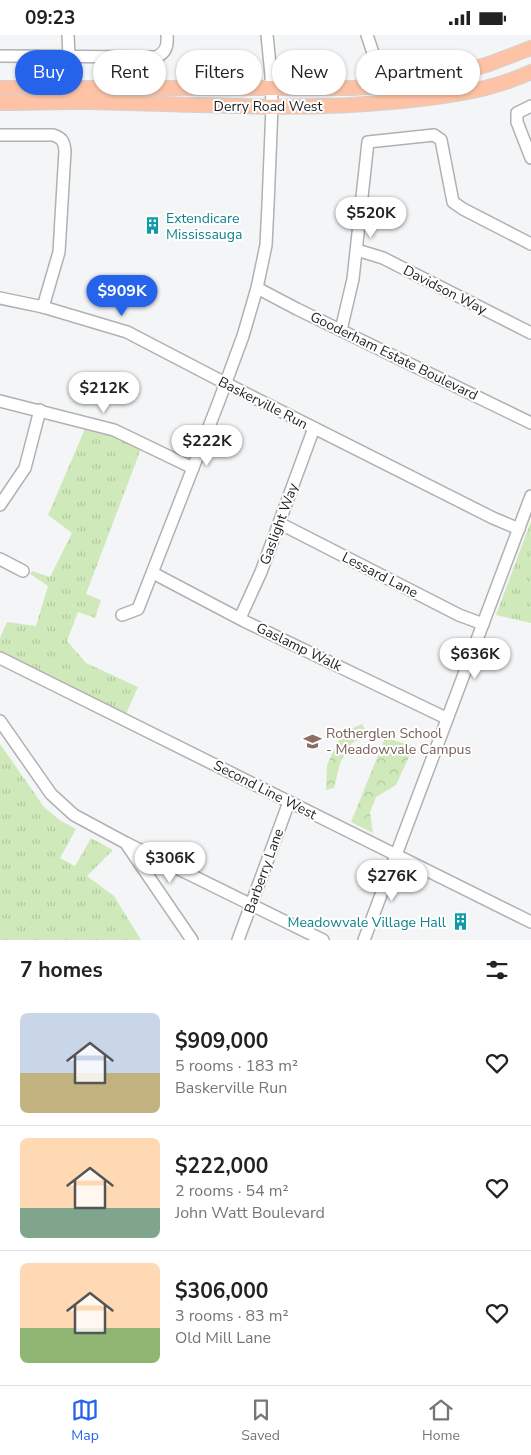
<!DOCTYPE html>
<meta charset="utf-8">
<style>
:root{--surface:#fff;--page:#f6f6f6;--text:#222;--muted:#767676;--line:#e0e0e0;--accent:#2563eb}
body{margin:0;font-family:"Nunito Sans",sans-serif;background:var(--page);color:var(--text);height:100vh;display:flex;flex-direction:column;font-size:19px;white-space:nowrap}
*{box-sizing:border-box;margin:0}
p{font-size:16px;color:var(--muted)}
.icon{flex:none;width:28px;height:28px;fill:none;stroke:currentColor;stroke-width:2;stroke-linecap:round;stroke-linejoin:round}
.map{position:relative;height:905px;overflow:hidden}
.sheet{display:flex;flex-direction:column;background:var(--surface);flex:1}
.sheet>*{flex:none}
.hud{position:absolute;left:15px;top:15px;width:501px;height:45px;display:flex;gap:10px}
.price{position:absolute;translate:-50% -42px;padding:0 11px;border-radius:18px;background:#fff;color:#222;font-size:16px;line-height:32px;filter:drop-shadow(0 1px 2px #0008)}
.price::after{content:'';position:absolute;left:50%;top:30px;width:15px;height:11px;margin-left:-8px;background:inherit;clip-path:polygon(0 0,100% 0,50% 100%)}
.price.selected{background:var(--accent);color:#fff}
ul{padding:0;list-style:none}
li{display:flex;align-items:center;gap:15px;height:125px;padding:0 20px}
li+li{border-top:1px solid var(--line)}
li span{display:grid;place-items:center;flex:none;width:140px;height:100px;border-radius:8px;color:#555}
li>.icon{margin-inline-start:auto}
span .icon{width:60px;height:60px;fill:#fffc;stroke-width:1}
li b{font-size:21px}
h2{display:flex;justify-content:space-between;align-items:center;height:60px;padding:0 20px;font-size:21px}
.chip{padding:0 18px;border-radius:22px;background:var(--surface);box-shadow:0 1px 4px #0004;font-size:18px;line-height:45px}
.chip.selected{background:var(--accent);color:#fff}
.status{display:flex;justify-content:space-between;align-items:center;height:35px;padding:0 25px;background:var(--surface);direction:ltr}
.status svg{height:14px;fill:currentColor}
.dock{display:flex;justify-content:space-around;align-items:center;height:70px;border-top:1px solid var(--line);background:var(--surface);font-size:14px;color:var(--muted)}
.dock a{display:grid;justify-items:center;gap:2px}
.dock .selected{color:var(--accent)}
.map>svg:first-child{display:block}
.forest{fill:url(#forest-crowns)}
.park{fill:url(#park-tufts)}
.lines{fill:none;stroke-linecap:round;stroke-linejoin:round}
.minor-casing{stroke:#b0b1b2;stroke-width:14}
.major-casing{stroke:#d2d2d2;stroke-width:16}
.minor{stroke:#fff;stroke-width:11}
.major{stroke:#fec3a6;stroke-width:14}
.labels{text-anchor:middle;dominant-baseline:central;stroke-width:4;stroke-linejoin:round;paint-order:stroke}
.street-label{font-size:14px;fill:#1f2020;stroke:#fff}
.culture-label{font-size:14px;fill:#0d838f;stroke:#fff;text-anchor:start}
.education-label{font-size:14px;fill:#785e54;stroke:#fff;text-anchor:start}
</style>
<div class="status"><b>09:23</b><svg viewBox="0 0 49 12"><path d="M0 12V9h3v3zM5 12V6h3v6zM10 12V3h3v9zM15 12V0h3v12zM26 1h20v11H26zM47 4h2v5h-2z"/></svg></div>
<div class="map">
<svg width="531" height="905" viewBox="0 0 531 905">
<defs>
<pattern id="forest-crowns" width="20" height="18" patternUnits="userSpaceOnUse" patternTransform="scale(1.25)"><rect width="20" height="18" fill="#d0e9ba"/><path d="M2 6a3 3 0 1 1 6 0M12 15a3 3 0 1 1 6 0" fill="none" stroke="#b2c8a0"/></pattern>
<pattern id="park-tufts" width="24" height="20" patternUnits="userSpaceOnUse" patternTransform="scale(1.25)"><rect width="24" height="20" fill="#d0e9ba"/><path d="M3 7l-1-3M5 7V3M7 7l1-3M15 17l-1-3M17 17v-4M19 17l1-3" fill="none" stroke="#b2c8a0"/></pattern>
</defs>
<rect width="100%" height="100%" fill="#f4f5f6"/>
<!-- forest -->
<g class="forest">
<path d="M362 689 368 700 352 708 340 728 334 753 326 755 327 730 342 698Z"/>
<path d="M385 703 414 711 396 750 376 762 370 777 373 798 351 787Z"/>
</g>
<!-- park -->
<g class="park">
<path d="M85 394 119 402 142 411 86 559 101 565 95 583 78 577 67 606 86 628 138 652 126 679 0 618V603L7 587 36 591 48 551 30 539 32 536 50 542 72 498 48 480Z"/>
<path d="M531 486V588L496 580Z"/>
<path d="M0 709 44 772 61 786 76 794 60 823 75 831 91 803 113 815 87 841 114 861 141 905H0Z"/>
</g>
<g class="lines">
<defs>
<g id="minor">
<path d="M68 0 69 21"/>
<path d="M367 0 373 18"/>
<path d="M0 21 155 22C166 19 168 10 167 0"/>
<path d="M531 71 517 78V87L531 123"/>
<path d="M0 100H53C62 103 64 106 65 116L59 217 43 272"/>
<path d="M357 215 383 223 531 298"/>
<path d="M257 253 297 274 531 388"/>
<path d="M0 263 43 272 127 297 225 348 493 483 519 494"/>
<path d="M341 295 353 244 368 107 434 100 441 105 453 167 463 174 531 209"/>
<path d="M0 366 114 395 193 433"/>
<path d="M0 470 25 433 40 375"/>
<path d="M279 488 459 580 483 589"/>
<path d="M0 524 23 536"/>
<path d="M153 538 244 586 446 683"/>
<path d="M122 580 138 574 219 366 243 301 257 253 266 210 268 170 272 72 271 40 267 0"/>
<path d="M240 583 261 537 314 393"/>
<path d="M0 623 531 887"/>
<path d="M0 686 51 759 74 780 126 808 323 905"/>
<path d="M127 810 192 905"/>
<path d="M238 905 289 767"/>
<path d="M364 905 531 461"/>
</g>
<g id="major">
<path d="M0 53H353L384 51 420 47 452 40 489 29 531 13"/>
<path d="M0 68C27 68 53 67 80 67 184 68 287 77 391 67 438 63 488 57 531 37"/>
</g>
</defs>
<!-- minor casing -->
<use href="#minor" class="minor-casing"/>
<!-- major casing -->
<use href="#major" class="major-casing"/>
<!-- minor -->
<use href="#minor" class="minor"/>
<!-- major -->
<use href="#major" class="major"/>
</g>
<!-- icons -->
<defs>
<symbol id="building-bare" viewBox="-9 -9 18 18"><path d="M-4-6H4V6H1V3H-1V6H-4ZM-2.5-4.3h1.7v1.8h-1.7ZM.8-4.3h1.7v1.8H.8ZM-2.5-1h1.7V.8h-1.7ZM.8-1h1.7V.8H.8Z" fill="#0f9aa8" stroke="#fff" stroke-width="2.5" paint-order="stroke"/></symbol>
<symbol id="school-bare" viewBox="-9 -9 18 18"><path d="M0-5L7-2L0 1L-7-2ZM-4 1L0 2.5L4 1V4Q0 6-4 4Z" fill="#8d6e63" stroke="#fff" stroke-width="2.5" paint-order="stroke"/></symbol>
</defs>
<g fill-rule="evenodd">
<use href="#building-bare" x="140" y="178" width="25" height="25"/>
<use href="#school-bare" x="300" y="694" width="25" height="25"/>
<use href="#building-bare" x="448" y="874" width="25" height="25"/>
</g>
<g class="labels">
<!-- street labels -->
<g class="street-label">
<text x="268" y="71">Derry Road West</text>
<text transform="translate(445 255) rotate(27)">Davidson Way</text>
<text transform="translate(394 321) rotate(26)">Gooderham Estate Boulevard</text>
<text transform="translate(263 368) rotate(27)">Baskerville Run</text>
<text transform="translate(279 489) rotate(-70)">Gaslight Way</text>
<text transform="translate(380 540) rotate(27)">Lessard Lane</text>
<text transform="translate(299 612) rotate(26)">Gaslamp Walk</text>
<text transform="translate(265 755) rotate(27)">Second Line West</text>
<text transform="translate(264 836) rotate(-70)">Barberry Lane</text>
</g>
<!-- culture labels -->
<g class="culture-label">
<text x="166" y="183">Extendicare<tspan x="166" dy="16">Mississauga</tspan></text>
<text x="446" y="887" text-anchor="end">Meadowvale Village Hall</text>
</g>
<!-- education labels -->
<g class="education-label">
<text x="326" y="698">Rotherglen School<tspan x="326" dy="16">- Meadowvale Campus</tspan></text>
</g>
</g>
</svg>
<b class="price" style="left:371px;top:204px">$520K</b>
<b class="price selected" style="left:122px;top:282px">$909K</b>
<b class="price" style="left:104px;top:379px">$212K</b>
<b class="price" style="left:207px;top:432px">$222K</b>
<b class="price" style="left:475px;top:645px">$636K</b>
<b class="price" style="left:170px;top:849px">$306K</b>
<b class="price" style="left:392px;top:867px">$276K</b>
<div class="hud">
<a class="chip selected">Buy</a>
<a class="chip">Rent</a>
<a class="chip">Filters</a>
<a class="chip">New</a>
<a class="chip">Apartment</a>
</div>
</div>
<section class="sheet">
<h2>7 homes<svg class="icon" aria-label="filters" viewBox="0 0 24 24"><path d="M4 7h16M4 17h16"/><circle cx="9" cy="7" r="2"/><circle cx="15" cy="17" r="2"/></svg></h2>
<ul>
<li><span style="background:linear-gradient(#c9d6e8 60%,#c2b280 0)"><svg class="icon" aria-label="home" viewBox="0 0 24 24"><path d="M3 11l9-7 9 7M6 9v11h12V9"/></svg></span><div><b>$909,000</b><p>5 rooms · 183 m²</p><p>Baskerville Run</p></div><svg class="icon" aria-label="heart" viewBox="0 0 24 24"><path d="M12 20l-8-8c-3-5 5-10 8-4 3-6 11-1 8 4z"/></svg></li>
<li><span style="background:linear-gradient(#ffd9b3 70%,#7fa58c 0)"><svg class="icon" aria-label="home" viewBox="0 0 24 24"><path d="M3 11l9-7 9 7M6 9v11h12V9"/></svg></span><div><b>$222,000</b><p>2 rooms · 54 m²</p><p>John Watt Boulevard</p></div><svg class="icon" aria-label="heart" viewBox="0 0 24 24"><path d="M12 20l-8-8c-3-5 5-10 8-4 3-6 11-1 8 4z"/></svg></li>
<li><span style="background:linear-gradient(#ffd9b3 65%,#8fb573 0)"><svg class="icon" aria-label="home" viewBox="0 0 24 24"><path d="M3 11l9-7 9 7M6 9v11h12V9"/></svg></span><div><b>$306,000</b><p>3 rooms · 83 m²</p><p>Old Mill Lane</p></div><svg class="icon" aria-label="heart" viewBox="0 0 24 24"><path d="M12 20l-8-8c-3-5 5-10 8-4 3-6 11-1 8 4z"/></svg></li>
</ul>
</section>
<nav class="dock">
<a class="selected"><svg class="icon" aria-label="map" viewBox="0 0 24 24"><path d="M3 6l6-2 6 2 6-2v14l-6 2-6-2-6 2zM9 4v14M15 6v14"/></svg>Map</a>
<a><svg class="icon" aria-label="saved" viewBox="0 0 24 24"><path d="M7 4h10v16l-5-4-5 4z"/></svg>Saved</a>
<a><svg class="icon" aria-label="home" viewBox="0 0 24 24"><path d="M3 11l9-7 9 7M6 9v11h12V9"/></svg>Home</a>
</nav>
